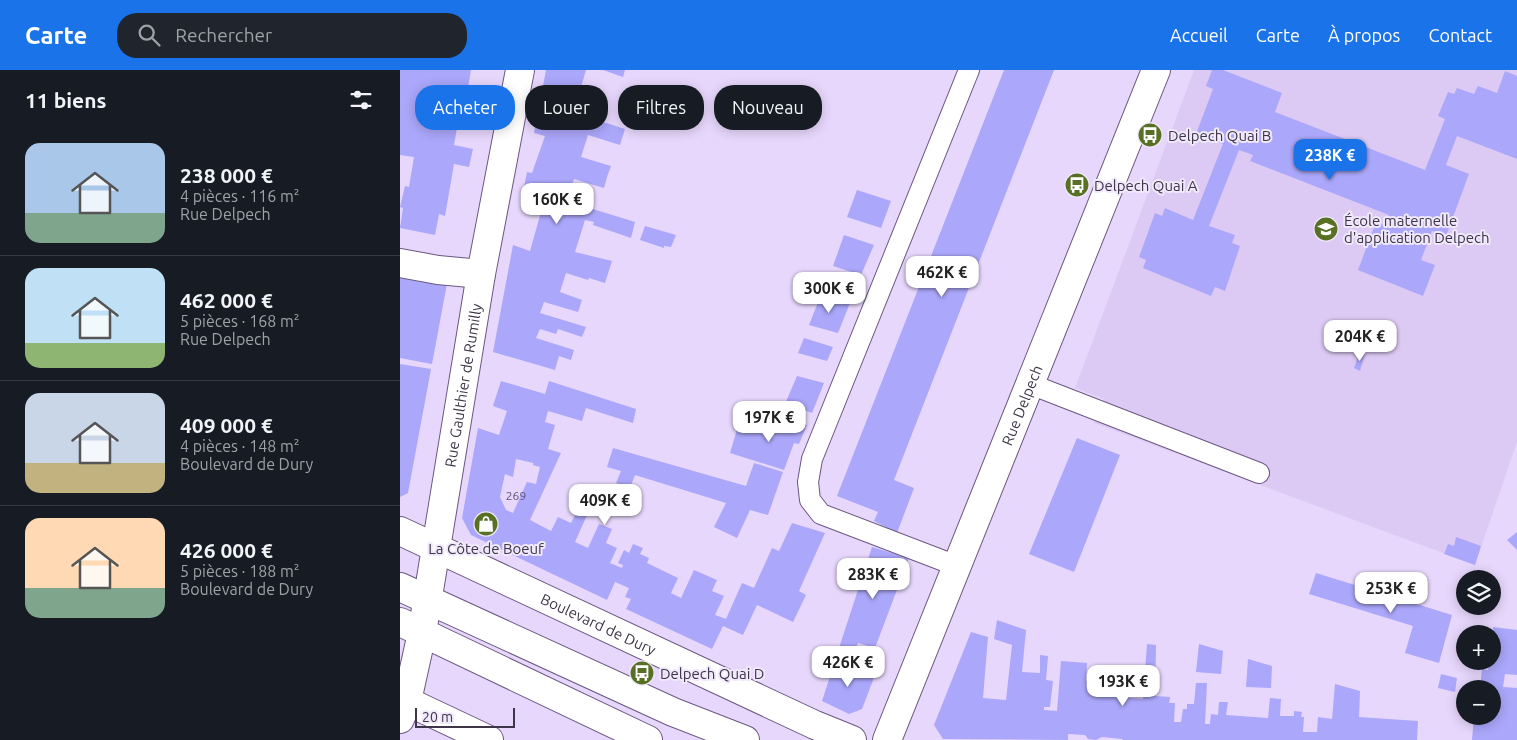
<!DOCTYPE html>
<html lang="fr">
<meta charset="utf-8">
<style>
:root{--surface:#171b24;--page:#20242c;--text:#f1f3f6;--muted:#9ea1a6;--line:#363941;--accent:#1a73e8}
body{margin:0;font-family:Ubuntu,sans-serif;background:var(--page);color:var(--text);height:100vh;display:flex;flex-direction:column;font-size:19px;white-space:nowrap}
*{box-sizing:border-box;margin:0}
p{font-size:16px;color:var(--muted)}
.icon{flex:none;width:28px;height:28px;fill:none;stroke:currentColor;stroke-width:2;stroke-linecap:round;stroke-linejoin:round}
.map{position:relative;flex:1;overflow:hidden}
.drawer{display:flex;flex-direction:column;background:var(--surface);width:400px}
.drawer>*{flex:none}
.hud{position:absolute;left:15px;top:15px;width:475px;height:45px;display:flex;gap:10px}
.controls{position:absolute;left:1056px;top:500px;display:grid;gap:10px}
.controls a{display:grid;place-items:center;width:45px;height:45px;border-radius:50%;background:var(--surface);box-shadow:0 2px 12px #0003;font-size:25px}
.scale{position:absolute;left:15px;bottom:12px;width:100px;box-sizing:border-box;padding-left:5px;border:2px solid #3e3648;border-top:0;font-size:14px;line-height:18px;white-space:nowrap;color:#3e3648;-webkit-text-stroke:4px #f0e8fb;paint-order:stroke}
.price{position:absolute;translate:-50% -42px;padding:0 11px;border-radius:10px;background:#fff;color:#222;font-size:16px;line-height:32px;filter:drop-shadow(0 1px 2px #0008)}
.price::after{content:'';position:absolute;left:50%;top:30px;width:15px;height:11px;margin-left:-8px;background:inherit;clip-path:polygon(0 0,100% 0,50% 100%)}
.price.selected{background:var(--accent);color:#fff}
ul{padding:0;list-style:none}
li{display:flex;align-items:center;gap:15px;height:125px;padding:0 25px}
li+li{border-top:1px solid var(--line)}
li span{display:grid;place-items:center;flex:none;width:140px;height:100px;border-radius:15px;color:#555}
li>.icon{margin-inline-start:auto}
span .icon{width:60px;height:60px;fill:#fffc;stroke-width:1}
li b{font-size:21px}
h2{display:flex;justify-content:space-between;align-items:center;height:60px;padding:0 25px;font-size:21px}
.pill{padding:0 18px;border-radius:20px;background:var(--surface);box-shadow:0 2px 12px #0003;font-size:18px;line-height:45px}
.pill.selected{background:var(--accent);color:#fff}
header{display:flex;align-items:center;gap:30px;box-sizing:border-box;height:70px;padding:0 25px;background:var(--accent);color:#fff}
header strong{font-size:24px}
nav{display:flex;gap:28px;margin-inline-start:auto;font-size:18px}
.search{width:350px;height:45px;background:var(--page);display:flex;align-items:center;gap:12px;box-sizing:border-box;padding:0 18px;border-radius:20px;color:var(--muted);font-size:19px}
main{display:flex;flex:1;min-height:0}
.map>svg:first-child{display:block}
.built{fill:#ddcaf4}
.building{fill:#aba7fa;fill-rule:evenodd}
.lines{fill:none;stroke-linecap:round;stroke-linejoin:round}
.lane-casing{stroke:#6b5881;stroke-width:22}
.street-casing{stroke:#6b5881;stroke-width:30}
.secondary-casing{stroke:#6b5881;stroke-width:30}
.primary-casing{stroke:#6b5881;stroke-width:30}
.lane{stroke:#fff;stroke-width:20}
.street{stroke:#fff;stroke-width:28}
.secondary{stroke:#fff;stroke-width:28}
.primary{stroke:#fff;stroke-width:28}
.labels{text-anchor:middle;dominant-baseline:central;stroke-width:4;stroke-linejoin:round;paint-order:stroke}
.number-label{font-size:12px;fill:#595274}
.poi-label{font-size:15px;fill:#3e3648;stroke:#f0e8fb;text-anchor:start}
.street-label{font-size:15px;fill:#3e3648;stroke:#f0e8fb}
</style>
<header>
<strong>Carte</strong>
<div class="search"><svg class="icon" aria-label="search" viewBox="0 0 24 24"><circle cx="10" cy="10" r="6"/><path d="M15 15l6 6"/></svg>Rechercher</div>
<nav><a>Accueil</a><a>Carte</a><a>À propos</a><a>Contact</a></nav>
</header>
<main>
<section class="drawer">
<h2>11 biens<svg class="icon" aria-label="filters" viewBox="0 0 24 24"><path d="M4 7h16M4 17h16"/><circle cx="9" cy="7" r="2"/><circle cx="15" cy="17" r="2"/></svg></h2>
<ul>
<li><span style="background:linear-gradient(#a9c7e8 70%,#7fa58c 0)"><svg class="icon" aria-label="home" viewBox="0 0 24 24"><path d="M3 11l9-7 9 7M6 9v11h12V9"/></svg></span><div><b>238 000 €</b><p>4 pièces · 116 m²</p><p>Rue Delpech</p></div></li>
<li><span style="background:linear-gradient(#bfe0f5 75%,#8fb573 0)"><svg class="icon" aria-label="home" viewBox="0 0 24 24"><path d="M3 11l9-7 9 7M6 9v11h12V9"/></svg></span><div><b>462 000 €</b><p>5 pièces · 168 m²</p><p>Rue Delpech</p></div></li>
<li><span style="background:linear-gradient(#c9d6e8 70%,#c2b280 0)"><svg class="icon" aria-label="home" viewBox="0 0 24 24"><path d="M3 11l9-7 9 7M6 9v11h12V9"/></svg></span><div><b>409 000 €</b><p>4 pièces · 148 m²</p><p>Boulevard de Dury</p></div></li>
<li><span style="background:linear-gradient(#ffd9b3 70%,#7fa58c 0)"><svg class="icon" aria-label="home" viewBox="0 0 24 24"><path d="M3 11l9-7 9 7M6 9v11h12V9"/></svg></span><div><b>426 000 €</b><p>5 pièces · 188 m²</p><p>Boulevard de Dury</p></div></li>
</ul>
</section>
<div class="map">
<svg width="1117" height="670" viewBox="0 0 1117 670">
<rect width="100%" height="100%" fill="#e7d7fc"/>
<!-- built -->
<path class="built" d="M794 0H1117V372L1075 495 694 353 704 329 675 318Z"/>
<!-- building -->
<g class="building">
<path d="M0 0H71L65 36 61 35 54 75 73 79 69 97 54 94 45 146 39 144 35 165 0 158 3 138 0 137 5 116 9 117 14 87 0 85Z"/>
<path d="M146 0H186L177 31 201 39 197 50 225 59 220 75 188 65 181 87 211 96 207 107 204 118 174 109 167 131 235 152 231 168 193 155 194 152 185 150 175 182 212 191 205 213 189 208 188 210 166 203 160 222 182 230 178 242 144 232 140 243 186 257 182 267 158 259 156 264 140 259 136 268 174 280 171 290 159 286 155 300 93 282 113 175 130 181 146 124 124 117 127 102 132 103 145 66 134 63Z"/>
<path d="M203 0H225L223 7Z"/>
<path d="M604 0H654L494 410 514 418 497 463 474 451 478 442 437 426Z"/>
<path d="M812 0H823L882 23 875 42 1025 100 1045 49 1038 46 1048 22 1054 24 1057 18 1074 24 1078 16 1097 23 1105 1 1117 6V89L1057 66 1046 95 1069 104 1046 166 1032 161 1021 190 1035 195 1023 226 958 200 976 152 985 156 989 145 850 91 853 85 839 80 809 156 835 165 832 173 840 176 825 221 815 217 811 226 743 198 746 190 739 187 755 143 762 146 765 138 793 150 823 74 796 64 813 19 806 16Z"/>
<path d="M457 120 491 131 481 158 447 147Z"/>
<path d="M245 156 276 165 271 177 264 176V178L240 170Z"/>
<path d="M444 165 474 175 461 205 433 196Z"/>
<path d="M0 194 49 203 32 294 0 288Z"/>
<path d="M421 225 450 233 438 263 409 255Z"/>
<path d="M404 268 433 277 427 291 398 283Z"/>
<path d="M960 282 965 284 960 301 954 298Z"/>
<path d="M0 294 31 299 8 423 0 427Z"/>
<path d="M397 306 424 313 412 343 385 334Z"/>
<path d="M101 311 145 324 149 311 236 339 233 353 186 338 182 351 148 341 145 352 155 355 148 379 161 383 130 450 151 461 158 447 171 453 178 439 188 443 175 472 188 478 199 454 212 459 206 473 217 478 210 493 222 498 223 495 218 493 224 480 229 483 233 474 243 478 240 484 249 488 247 493 278 508 271 523 281 528 294 500 317 510 312 521 324 526 315 545 326 549 342 513 354 518 372 478 379 481 392 453 425 463 399 521 406 525 393 552 357 535 343 565 323 556 312 579 226 539 231 529 225 527 229 518 215 512 207 530 71 465 62 448 78 358 99 365 107 341 93 336ZM116 389 133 393V395L140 397 136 414 127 412 113 443 106 440 100 427 105 404 113 407Z"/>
<path d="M383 346 407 355 399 374 394 373 384 400 330 383 338 356 373 367Z"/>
<path d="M677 368 720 385 674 502 629 484Z"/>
<path d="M213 378 346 416 354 393 383 402 368 445 350 440 337 468 314 457 326 433 235 405 230 418 216 413 221 401 207 397Z"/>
<path d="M1117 462V480L1107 470Z"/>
<path d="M1056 467 1081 476 1075 495 1044 484 1048 474 1054 476Z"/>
<path d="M472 477 509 488 475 578 458 573 453 586 438 581Z"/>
<path d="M916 503 1052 545 1039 593 1005 583 1013 556 909 524Z"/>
<path d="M597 550 626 560 622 602 640 603V585L648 586 646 610 653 611 650 637H644V640L657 641 661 591 687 593 686 611H693L692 625 707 626 710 595 731 596 729 628 743 629 747 574 756 575 755 626 770 627 769 633H775L774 652H781L783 639H787V634H794L796 613H807L805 654H810L811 644 818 645 819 632H828L826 645 868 648 870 628 881 629 880 646H894V641L902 642 901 647H904L903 662H917L918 647 932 649 935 614 960 621 959 647 1018 651 1017 670H723L722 669 702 667 696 670 688 669 685 665 668 664V670L543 669 534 655 571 562 588 567 583 628 606 630 612 575 594 569Z"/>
<path d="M1093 557 1117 560V605L1105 604 1103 617 1117 618V670H1072L1074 646H1092V619H1080L1082 599 1088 600 1089 591H1092Z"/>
<path d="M799 574 823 581 821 604 796 602Z"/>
<path d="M848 589 872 596 871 618 846 617Z"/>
<path d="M435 591 475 605 462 639 449 644 422 631Z"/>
<path d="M1041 604 1057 608 1055 622 1038 618Z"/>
</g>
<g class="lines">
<defs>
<g id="lane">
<path d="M630 314 859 403"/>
<path d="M557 496 421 444 410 430 408 412 412 389 569 0"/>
</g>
<g id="street">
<path d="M0 193 38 200 81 204"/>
<path id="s1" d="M0 461 415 655 452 670"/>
<path d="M0 628 89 670"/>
<path id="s2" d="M0 649 7 631 22 563 81 204 120 0"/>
</g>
<g id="secondary">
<path id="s3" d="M487 670 756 0"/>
</g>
<g id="primary">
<path d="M0 517 273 642 345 670"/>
<path d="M0 552 248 670"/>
</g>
</defs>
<!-- lane casing -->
<use href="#lane" class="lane-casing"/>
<!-- street casing -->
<use href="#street" class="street-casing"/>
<!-- secondary casing -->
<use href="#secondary" class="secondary-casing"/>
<!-- primary casing -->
<use href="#primary" class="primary-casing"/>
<!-- lane -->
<use href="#lane" class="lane"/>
<!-- street -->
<use href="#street" class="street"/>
<!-- secondary -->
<use href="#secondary" class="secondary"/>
<!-- primary -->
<use href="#primary" class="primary"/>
</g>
<!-- icons -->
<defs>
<symbol id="bus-disc" viewBox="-11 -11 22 22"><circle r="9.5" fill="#577023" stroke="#f0e8fb"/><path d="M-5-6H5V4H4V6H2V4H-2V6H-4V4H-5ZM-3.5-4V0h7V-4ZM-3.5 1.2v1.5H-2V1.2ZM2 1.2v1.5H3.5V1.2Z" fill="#fff"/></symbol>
<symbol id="school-disc" viewBox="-11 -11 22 22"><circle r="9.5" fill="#577023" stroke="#f0e8fb"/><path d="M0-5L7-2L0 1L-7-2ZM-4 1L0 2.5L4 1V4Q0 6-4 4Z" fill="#fff"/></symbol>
<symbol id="shop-disc" viewBox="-11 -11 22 22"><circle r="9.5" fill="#577023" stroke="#f0e8fb"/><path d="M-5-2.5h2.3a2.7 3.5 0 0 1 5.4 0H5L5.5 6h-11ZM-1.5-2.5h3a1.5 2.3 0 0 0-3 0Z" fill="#fff"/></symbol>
</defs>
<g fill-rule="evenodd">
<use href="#bus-disc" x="736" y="51" width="28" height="28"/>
<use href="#bus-disc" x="663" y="101" width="28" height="28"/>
<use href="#school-disc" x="912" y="145" width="28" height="28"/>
<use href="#shop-disc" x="72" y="440" width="28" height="28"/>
<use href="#bus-disc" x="228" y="589" width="28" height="28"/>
</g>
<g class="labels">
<!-- number labels -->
<g class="number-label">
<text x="116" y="425">269</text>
</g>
<!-- poi labels -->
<g class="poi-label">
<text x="768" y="65">Delpech Quai B</text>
<text x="694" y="115">Delpech Quai A</text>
<text x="944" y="150">École maternelle<tspan x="944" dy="17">d'application Delpech</tspan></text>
<text x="86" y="478" text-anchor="middle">La Côte de Boeuf</text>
<text x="260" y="603">Delpech Quai D</text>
</g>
<!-- street labels -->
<g class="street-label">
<text stroke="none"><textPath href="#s2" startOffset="340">Rue Gaulthier de Rumilly</textPath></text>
<text stroke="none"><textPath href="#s3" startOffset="361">Rue Delpech</textPath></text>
<text stroke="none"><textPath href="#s1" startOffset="219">Boulevard de Dury</textPath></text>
</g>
</g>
</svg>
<div class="controls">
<a><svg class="icon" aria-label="layers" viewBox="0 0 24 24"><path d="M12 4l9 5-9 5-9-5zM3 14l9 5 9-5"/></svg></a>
<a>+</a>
<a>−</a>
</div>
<div class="scale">20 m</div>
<b class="price selected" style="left:930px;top:111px">238K €</b>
<b class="price" style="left:157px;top:155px">160K €</b>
<b class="price" style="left:542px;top:228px">462K €</b>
<b class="price" style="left:429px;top:244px">300K €</b>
<b class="price" style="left:960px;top:292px">204K €</b>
<b class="price" style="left:369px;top:373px">197K €</b>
<b class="price" style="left:205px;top:456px">409K €</b>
<b class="price" style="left:473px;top:530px">283K €</b>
<b class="price" style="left:991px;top:544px">253K €</b>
<b class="price" style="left:448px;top:618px">426K €</b>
<b class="price" style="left:723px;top:637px">193K €</b>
<div class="hud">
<a class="pill selected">Acheter</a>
<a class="pill">Louer</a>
<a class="pill">Filtres</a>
<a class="pill">Nouveau</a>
</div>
</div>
</main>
